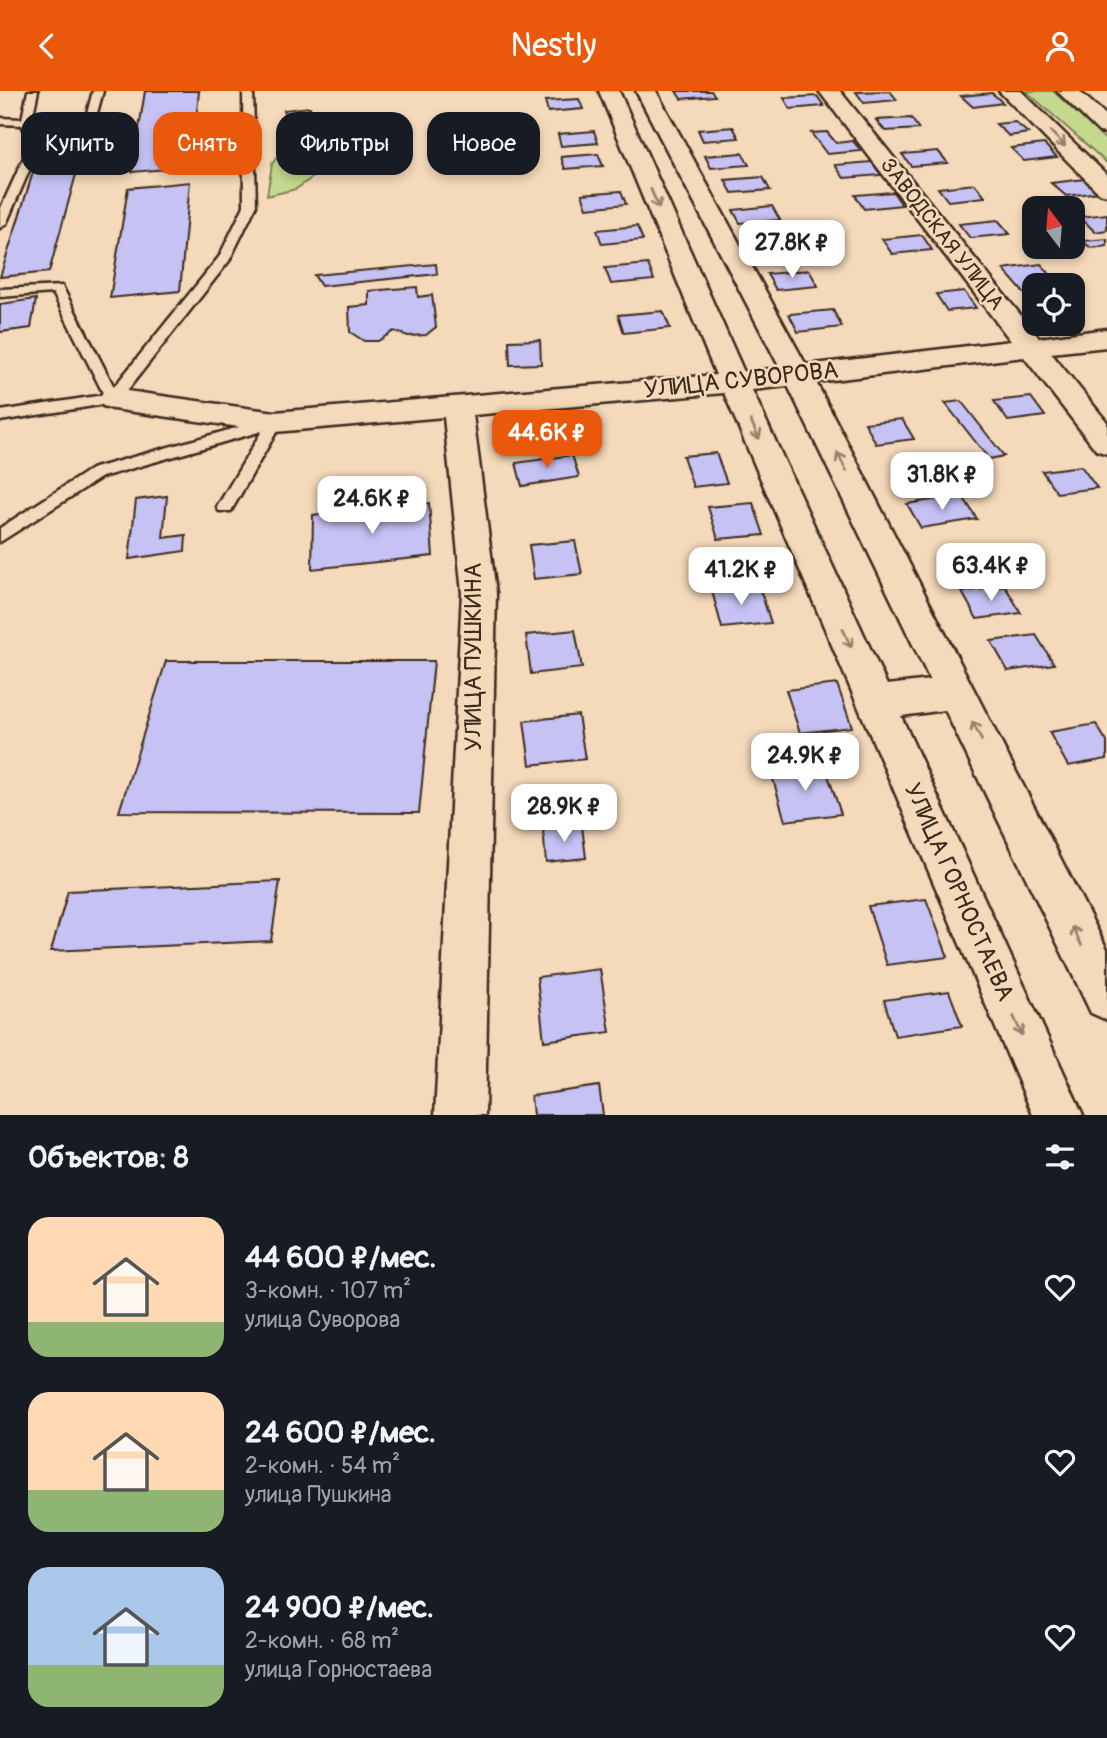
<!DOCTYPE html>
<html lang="ru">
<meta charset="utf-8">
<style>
:root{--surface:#171b24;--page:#20242c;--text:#f1f3f6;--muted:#9ea1a6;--accent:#ea580c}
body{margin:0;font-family:Pangolin,sans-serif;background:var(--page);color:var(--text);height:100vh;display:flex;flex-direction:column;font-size:26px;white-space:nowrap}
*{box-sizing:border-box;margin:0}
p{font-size:23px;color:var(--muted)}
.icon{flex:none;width:38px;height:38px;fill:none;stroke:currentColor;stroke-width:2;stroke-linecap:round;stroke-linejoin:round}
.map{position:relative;height:1024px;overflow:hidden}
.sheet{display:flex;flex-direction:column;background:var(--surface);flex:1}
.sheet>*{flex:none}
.banner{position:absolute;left:21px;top:21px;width:700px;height:63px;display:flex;gap:14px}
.needle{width:46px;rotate:344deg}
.buttons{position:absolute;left:1022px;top:105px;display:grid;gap:14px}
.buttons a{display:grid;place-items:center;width:63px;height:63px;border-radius:14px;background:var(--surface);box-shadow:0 4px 10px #0003;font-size:35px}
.price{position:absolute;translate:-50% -60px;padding:0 16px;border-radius:14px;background:#fff;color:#222;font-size:23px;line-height:46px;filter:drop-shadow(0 2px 4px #0008)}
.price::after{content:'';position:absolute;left:50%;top:42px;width:21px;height:16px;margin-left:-10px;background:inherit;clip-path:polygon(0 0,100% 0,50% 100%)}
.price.selected{background:var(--accent);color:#fff}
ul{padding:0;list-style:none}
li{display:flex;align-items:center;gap:21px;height:175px;padding:0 28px}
li span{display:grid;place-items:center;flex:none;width:196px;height:140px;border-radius:21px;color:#555}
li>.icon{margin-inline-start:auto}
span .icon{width:84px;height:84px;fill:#fffc;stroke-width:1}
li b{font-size:30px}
h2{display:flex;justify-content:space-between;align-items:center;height:84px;padding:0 28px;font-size:30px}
.pill{padding:0 24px;border-radius:21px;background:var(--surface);box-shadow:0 4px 10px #0003;font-size:24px;line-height:63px}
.pill.selected{background:var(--accent);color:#fff}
header{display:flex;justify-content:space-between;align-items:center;height:91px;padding:0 28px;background:var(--accent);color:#fff;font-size:32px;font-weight:600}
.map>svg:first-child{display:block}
.green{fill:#c4d98e;stroke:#808256;stroke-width:2}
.building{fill:#c6c2f4;stroke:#3b2a1e;stroke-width:2}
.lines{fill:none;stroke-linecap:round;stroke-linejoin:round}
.service-casing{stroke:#3b2a1e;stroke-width:5}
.minor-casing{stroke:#3b2a1e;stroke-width:5}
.service{fill:#f4d9ba;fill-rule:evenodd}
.minor{fill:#f4d9ba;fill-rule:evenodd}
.oneway{stroke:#98826c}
.labels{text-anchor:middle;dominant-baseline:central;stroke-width:5;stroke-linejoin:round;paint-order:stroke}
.far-street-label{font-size:21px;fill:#3b2a1e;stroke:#f4d9ba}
.street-label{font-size:24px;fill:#3b2a1e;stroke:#f4d9ba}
</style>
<header><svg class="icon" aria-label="back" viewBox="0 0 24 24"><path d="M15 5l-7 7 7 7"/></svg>Nestly<svg class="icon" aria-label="person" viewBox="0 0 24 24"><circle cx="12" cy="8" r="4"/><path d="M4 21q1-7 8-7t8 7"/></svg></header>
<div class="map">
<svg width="1107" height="1024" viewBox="0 0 1107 1024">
<rect width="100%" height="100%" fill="#f4d9ba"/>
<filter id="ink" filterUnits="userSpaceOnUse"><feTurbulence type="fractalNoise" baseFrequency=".0143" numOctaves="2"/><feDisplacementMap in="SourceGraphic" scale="14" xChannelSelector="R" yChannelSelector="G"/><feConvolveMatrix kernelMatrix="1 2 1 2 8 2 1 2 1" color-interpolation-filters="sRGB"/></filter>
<g filter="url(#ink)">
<!-- green -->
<g class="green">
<path d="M1026 0H1053L1107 50V72Z"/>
<path d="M326 56H355L296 98 267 105 272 73 278 65Z"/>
</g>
<!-- building -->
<g class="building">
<path d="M145 0H199L192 76 132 81Z"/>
<path d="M676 0H711L715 5 681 8Z"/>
<path d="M890 0 897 9 864 12 856 1Z"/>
<path d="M992 2 1003 12 973 16 961 5Z"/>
<path d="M817 5 824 15 790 18 784 7Z"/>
<path d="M579 8 583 18 548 21 545 10Z"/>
<path d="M310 16 312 25 286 28 284 19Z"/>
<path d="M911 27 919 38 885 40 876 29Z"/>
<path d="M1015 31 1028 42 1009 45 996 33Z"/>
<path d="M733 36 739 47 703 50 698 39Z"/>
<path d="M594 40 598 52 561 55 558 43Z"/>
<path d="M827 41 836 52 853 50 861 60 827 63 811 42Z"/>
<path d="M1044 53 1057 66 1024 70 1011 57Z"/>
<path d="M938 60 948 72 911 75 902 63Z"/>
<path d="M742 62 749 74 711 77 705 65Z"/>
<path d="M598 63 603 75 565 78 561 66Z"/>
<path d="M80 69 49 181 0 186 36 72Z"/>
<path d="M872 71 881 84 844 87 835 74Z"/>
<path d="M763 86 770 99 732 102 725 89Z"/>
<path d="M1085 88 1100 101 1066 105 1051 92Z"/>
<path d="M190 91 180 200 110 207 128 97Z"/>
<path d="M975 93 985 106 948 110 938 97Z"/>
<path d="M621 100 626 113 587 117 582 103Z"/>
<path d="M893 101 902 114 864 118 855 104Z"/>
<path d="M772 115 780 129 740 132 733 119Z"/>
<path d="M1107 123V139L1095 141 1080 126Z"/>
<path d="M998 129 1010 143 970 147 959 133Z"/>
<path d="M784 132 792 146 752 150 744 136Z"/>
<path d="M637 135 643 149 602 153 597 139Z"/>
<path d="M922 144 932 159 892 163 882 148Z"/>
<path d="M1107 148V155L1091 157 1082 150Z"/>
<path d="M800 153 809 168 768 172 760 157Z"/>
<path d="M436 173 437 183 321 195 314 184Z"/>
<path d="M648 173 654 189 611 193 605 177Z"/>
<path d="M1041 173 1054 188 1034 190 1038 194H1034V207L1029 208 1003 178Z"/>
<path d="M809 179 818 195 776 199 767 183Z"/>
<path d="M417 196 418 206 432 204 436 236 426 244 408 245 394 240 378 250H364L350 241 349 216 369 214V200Z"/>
<path d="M964 200 976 217 947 220 936 203Z"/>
<path d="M36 208 31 237 0 241V213Z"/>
<path d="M833 219 842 236 798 241 789 223Z"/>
<path d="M663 220 670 237 624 242 618 224Z"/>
<path d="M540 249 541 273 510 274 509 250Z"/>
<path d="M1031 306 1045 325 1008 330 994 310Z"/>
<path d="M961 310 1004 365 989 368 945 312Z"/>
<path d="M902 328 914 348 876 353 865 332Z"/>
<path d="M716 362 727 392 693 396 683 365Z"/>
<path d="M572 364 579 386 522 395 516 372Z"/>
<path d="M1081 375 1097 397 1057 402 1042 380Z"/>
<path d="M962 404 977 428 921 437 907 413Z"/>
<path d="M167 405 163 447 186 444 185 460 129 468 136 409Z"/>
<path d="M429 412 433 465 312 478 313 424Z"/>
<path d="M753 412 764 444 718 448 708 416Z"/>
<path d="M575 450 582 483 534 488 529 454Z"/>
<path d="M759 495 771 532 722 537 712 500Z"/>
<path d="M1005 495 1021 522 977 528 962 501Z"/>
<path d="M575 539 582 577 531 583 526 544Z"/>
<path d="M1036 544 1054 573 1008 580 991 550Z"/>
<path d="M166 570H434L419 722 119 721Z"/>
<path d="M837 593 852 636 800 642 786 599Z"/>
<path d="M578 624 585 668 530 674 524 630Z"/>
<path d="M1096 633 1107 651V668L1068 675 1049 641Z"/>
<path d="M825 675 841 723 785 730 771 681Z"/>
<path d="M582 735 586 767 546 771 543 738Z"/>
<path d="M280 790 271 850 51 860 68 800Z"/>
<path d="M926 808 948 866 887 874 868 815Z"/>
<path d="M600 878 610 941 544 950 537 886Z"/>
<path d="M949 900 962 935 895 945 884 909Z"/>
<path d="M599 995 603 1024H533L531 1005Z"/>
</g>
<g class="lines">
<defs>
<g id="service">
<path d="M28 0H38L32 28 85 30 93 0H103L94 33 81 62 38 59 6 133 0 137V119L30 53 73 56 82 36 33 34 35 41 30 44 26 43 22 34 0 33V27L22 28Z"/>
<path d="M243 0H253L256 115 229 170 118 311 0 330V320L104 304 53 202 0 206V198L62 195 114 296 219 166 244 115Z"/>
<path d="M275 326 282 331 231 420H219L217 416 262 340 102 386 0 451V437L91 378Z"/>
</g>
<g id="minor">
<path d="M599 0H619L744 281 780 277 636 0H656L806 274 1011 250 819 0H840L1039 247 1107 238V256L1051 262 1107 331V363L1096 359 1024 266 816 291 1107 858V929L1091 922 945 619 901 625 1083 1024H1033L724 302 473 324 496 502 485 1024H435L462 502 444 326 275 341 113 318 103 315 98 308 103 301 113 298 275 321 716 284ZM788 295 930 589 887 594 752 299Z"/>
<path d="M999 0H1021L1107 84V104L1099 102Z"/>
<path d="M1057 0H1079L1107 25V42L1099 41Z"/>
</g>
</defs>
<!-- service casing -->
<use href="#service" class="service-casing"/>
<!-- minor casing -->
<use href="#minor" class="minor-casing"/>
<!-- service -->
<use href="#service" class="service"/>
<!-- minor -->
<use href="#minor" class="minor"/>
</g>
<!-- one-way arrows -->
<defs><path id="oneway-shaft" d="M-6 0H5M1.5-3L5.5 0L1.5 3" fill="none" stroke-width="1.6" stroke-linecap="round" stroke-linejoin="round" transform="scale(1.75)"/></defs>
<g class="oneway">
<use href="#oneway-shaft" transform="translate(1058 48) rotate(45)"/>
<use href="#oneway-shaft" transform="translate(655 108) rotate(67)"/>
<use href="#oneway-shaft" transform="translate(755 339) rotate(66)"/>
<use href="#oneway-shaft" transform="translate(842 371) rotate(-117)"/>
<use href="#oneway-shaft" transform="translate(847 547) rotate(66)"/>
<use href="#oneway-shaft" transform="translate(977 640) rotate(-116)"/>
<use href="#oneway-shaft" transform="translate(1077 845) rotate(-116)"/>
<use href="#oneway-shaft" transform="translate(1018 935) rotate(66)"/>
</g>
</g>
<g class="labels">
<!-- far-street labels -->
<g class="far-street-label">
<text transform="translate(942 143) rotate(52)">ЗАВОДСКАЯ УЛИЦА</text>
</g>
<!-- street labels -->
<g class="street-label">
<text transform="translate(741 289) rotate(-6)">УЛИЦА СУВОРОВА</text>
<text transform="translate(473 566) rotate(-90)">УЛИЦА ПУШКИНА</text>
<text transform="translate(959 801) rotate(66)">УЛИЦА ГОРНОСТАЕВА</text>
</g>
</g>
</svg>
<div class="buttons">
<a><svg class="needle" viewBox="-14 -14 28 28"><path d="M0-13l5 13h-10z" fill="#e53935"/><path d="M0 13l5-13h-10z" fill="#9ea1a6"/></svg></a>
<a><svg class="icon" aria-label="locate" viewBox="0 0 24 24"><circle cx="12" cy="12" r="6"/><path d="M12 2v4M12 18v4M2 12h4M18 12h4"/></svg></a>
</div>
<b class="price" style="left:792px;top:189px">27.8K ₽</b>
<b class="price selected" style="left:547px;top:379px">44.6K ₽</b>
<b class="price" style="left:942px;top:421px">31.8K ₽</b>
<b class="price" style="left:372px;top:445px">24.6K ₽</b>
<b class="price" style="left:991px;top:512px">63.4K ₽</b>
<b class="price" style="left:741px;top:516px">41.2K ₽</b>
<b class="price" style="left:805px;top:702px">24.9K ₽</b>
<b class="price" style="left:564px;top:753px">28.9K ₽</b>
<div class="banner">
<a class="pill">Купить</a>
<a class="pill selected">Снять</a>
<a class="pill">Фильтры</a>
<a class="pill">Новое</a>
</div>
</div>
<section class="sheet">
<h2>Объектов: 8<svg class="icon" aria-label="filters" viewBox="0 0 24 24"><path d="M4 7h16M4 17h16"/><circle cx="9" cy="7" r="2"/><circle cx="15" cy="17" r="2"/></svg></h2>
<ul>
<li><span style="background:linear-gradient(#ffd9b3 75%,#8fb573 0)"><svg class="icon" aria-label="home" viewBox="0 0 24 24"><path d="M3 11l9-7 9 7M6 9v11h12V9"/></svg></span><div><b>44 600 ₽/мес.</b><p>3-комн. · 107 m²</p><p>улица Суворова</p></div><svg class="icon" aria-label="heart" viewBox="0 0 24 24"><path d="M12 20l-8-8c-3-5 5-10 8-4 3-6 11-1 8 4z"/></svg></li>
<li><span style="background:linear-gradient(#ffd9b3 70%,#8fb573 0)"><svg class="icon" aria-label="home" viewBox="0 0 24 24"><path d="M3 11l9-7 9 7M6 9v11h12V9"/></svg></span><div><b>24 600 ₽/мес.</b><p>2-комн. · 54 m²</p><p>улица Пушкина</p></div><svg class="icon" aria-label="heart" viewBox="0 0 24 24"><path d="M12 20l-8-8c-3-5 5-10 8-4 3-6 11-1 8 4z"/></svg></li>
<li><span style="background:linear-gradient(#a9c7e8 70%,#8fb573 0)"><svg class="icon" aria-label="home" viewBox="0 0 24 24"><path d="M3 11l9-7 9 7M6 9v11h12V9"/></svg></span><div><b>24 900 ₽/мес.</b><p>2-комн. · 68 m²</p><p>улица Горностаева</p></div><svg class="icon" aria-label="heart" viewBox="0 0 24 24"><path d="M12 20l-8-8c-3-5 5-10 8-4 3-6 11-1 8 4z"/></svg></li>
</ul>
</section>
